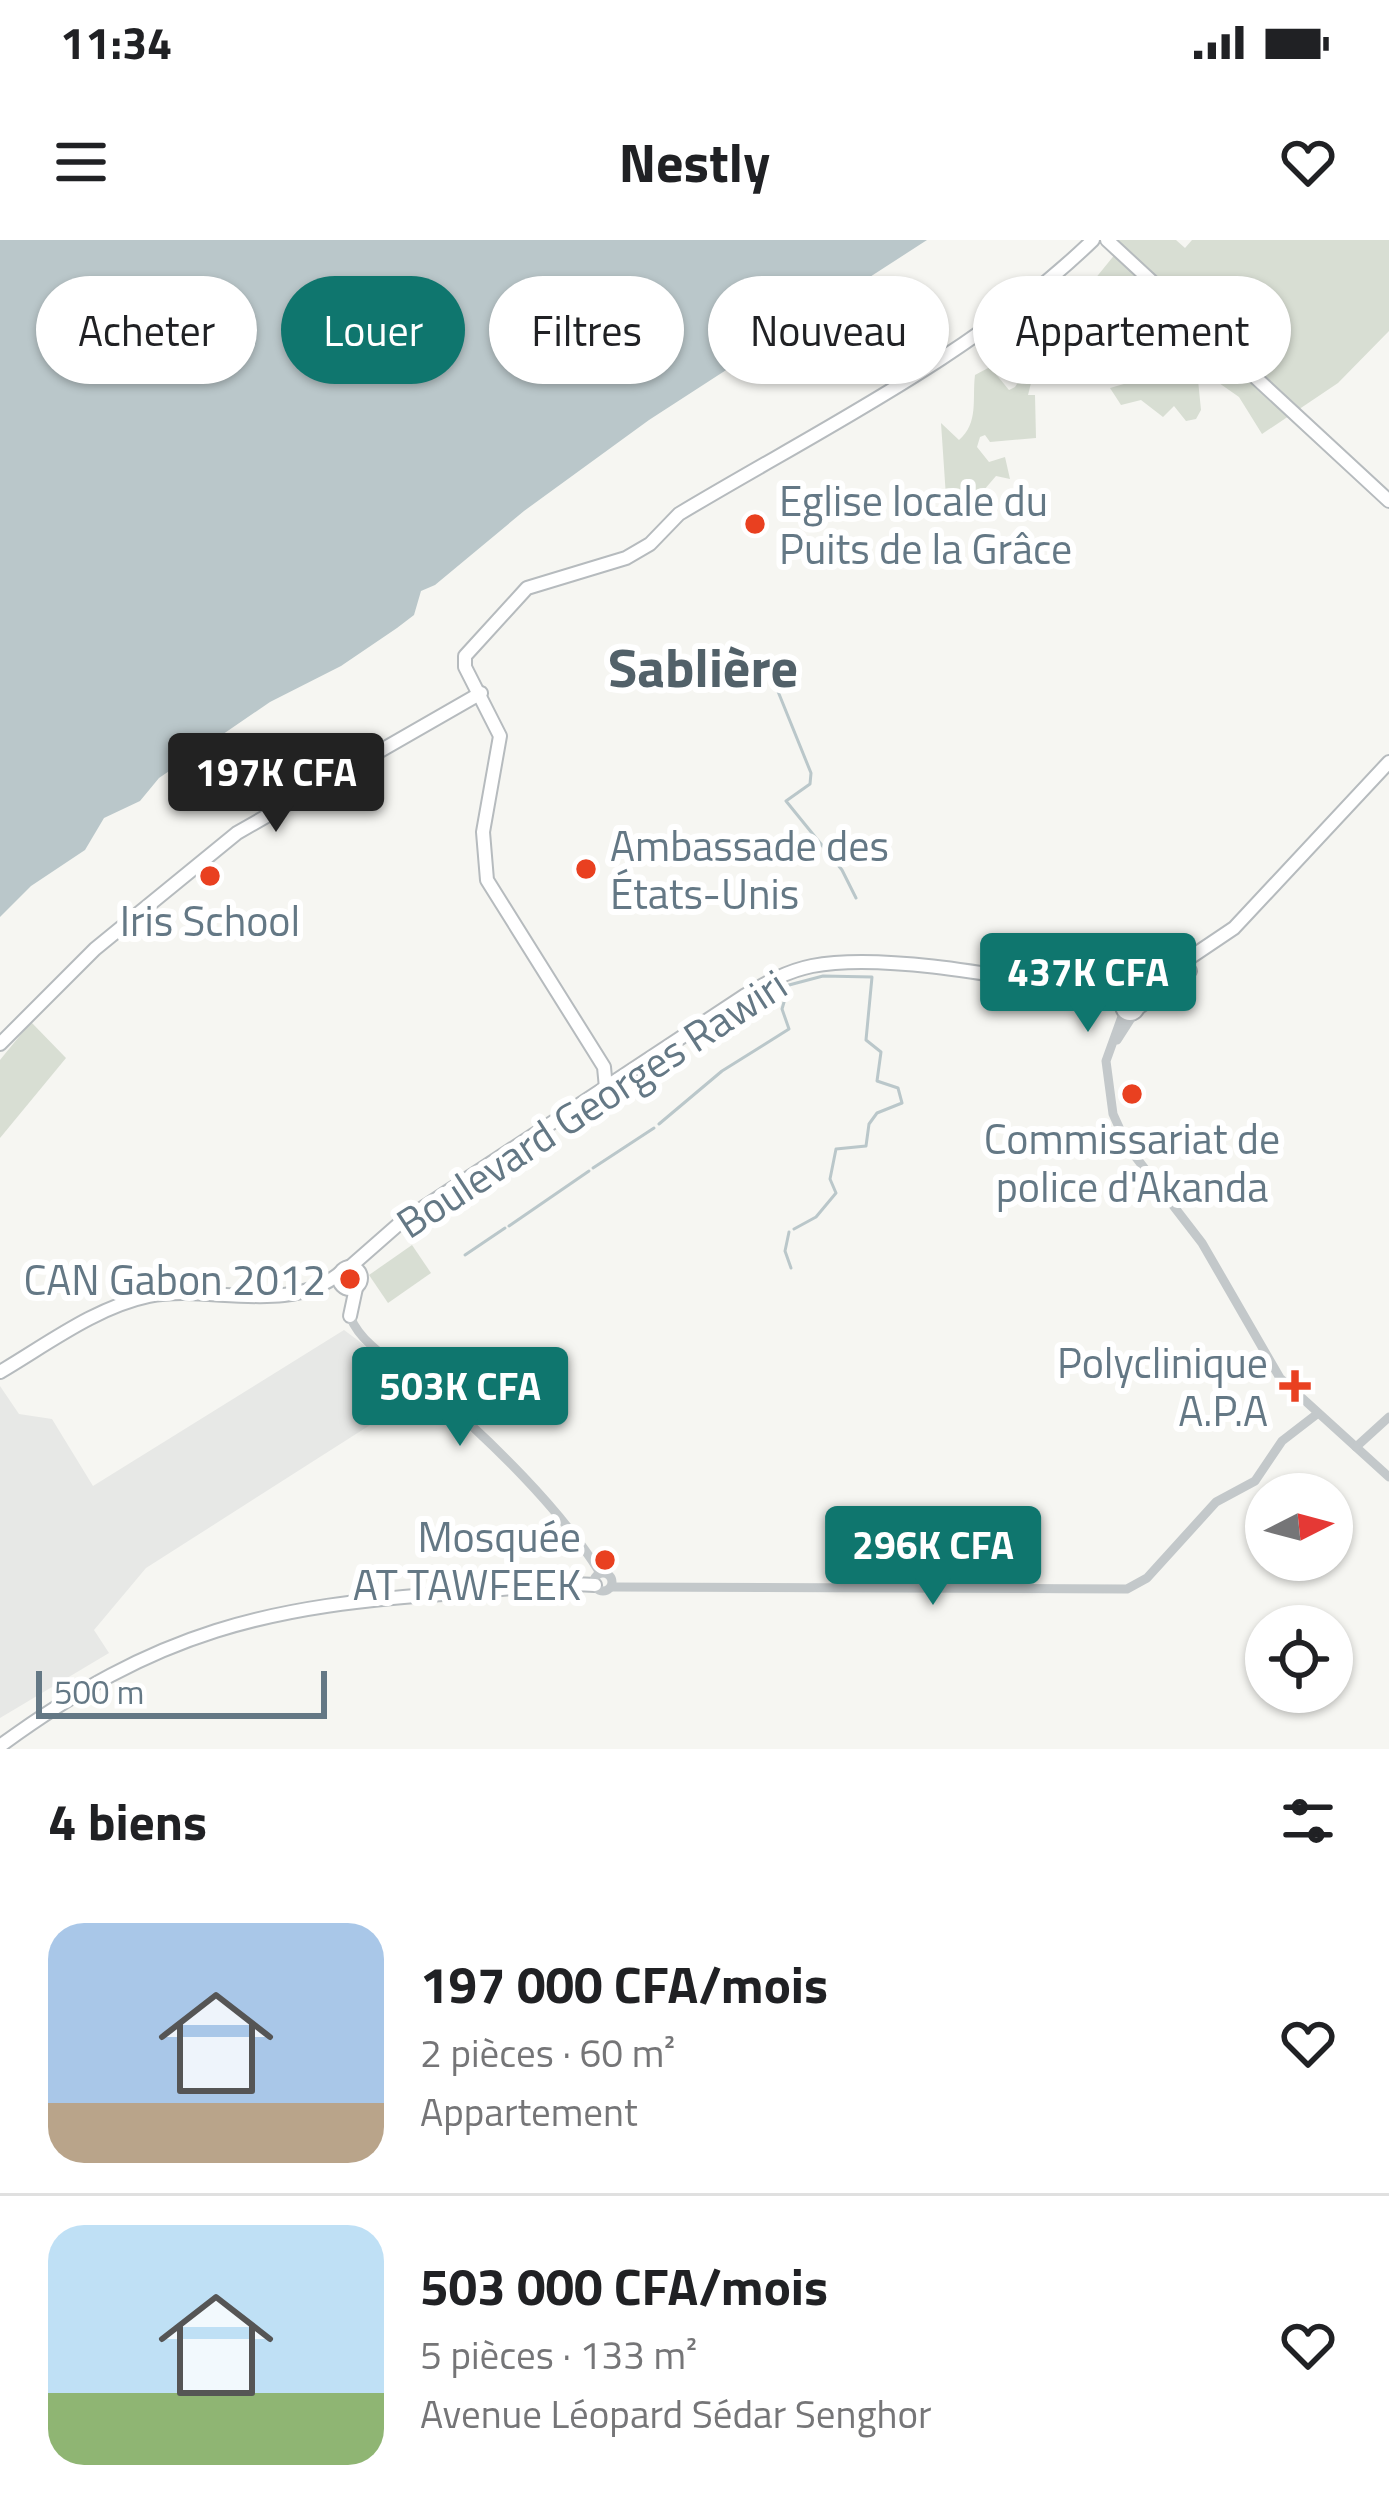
<!DOCTYPE html>
<html lang="fr">
<meta charset="utf-8">
<style>
:root{--surface:#fff;--page:#f6f6f6;--text:#202124;--muted:#757577;--line:#e0e0e0;--accent:#0f766e}
body{margin:0;font-family:"Titillium Web",sans-serif;background:var(--page);color:var(--text);height:100vh;display:flex;flex-direction:column;font-size:45px;white-space:nowrap}
*{box-sizing:border-box;margin:0}
p{font-size:39px;color:var(--muted)}
.icon{flex:none;width:66px;height:66px;fill:none;stroke:currentColor;stroke-width:2;stroke-linecap:round;stroke-linejoin:round}
.map{position:relative;height:1509px;overflow:hidden}
.side{display:flex;flex-direction:column;background:var(--surface);flex:1}
.side>*{flex:none}
.guide{position:absolute;left:36px;top:36px;width:1317px;height:108px;display:flex;gap:24px}
.needle{width:78px;rotate:84deg}
.fabs{position:absolute;left:1245px;top:1233px;display:grid;gap:24px}
.fabs a{display:grid;place-items:center;width:108px;height:108px;border-radius:50%;background:var(--surface);box-shadow:0 3px 9px #0004;font-size:60px}
.scale{position:absolute;left:36px;bottom:30px;width:291px;box-sizing:border-box;padding-left:12px;border:6px solid #647885;border-top:0;font-size:33px;line-height:42px;white-space:nowrap;color:#647885;-webkit-text-stroke:9px #fff;paint-order:stroke}
.price{position:absolute;translate:-50% -102px;padding:0 27px;border-radius:12px;background:var(--accent);color:#fff;font-size:39px;line-height:78px;filter:drop-shadow(0 3px 6px #0008)}
.price::after{content:'';position:absolute;left:50%;top:72px;width:36px;height:27px;margin-left:-18px;background:inherit;clip-path:polygon(0 0,100% 0,50% 100%)}
.price.current{background:#222;color:#fff}
ul{padding:0;list-style:none}
li{display:flex;align-items:center;gap:36px;height:300px;padding:0 48px}
li+li{border-top:3px solid var(--line)}
li span{display:grid;place-items:center;flex:none;width:336px;height:240px;border-radius:36px;color:#555}
li>.icon{margin-inline-start:auto}
span .icon{width:144px;height:144px;fill:#fffc;stroke-width:1}
li b{font-size:51px}
h2{display:flex;justify-content:space-between;align-items:center;height:144px;padding:0 48px;font-size:51px}
.chip{padding:0 42px;border-radius:54px;background:var(--surface);box-shadow:0 3px 9px #0004;font-size:42px;line-height:108px}
.chip.current{background:var(--accent);color:#fff}
.status{display:flex;justify-content:space-between;align-items:center;height:84px;padding:0 60px;background:var(--surface);direction:ltr}
.status svg{height:33px;fill:currentColor}
header{display:flex;justify-content:space-between;align-items:center;height:156px;padding:0 48px;background:var(--surface);font-size:54px;font-weight:700}
.map>svg:first-child{display:block}
.built{fill:#e7e8e6}
.green{fill:#d8ded3}
.water{fill:#bac7ca}
.lines{fill:none;stroke-linecap:round;stroke-linejoin:round}
.stream{stroke:#bac7ca;stroke-width:3}
.major-casing{stroke:#b6bbbe;stroke-width:16}
.minor{stroke:#c3c8ca;stroke-width:9}
.major{stroke:#fff;stroke-width:12}
.poi-dot{fill:#e94020;stroke:#fff;stroke-width:4.5}
.labels{text-anchor:middle;dominant-baseline:central;stroke-width:12;stroke-linejoin:round;paint-order:stroke}
.poi-label{font-size:42px;fill:#647885;stroke:#fff;text-anchor:end}
.street-label{font-size:42px;fill:#647885;stroke:#fff}
.district-label{font-size:54px;font-weight:bold;fill:#526169;stroke:#fff}
</style>
<div class="status"><b>11:34</b><svg viewBox="0 0 49 12"><path d="M0 12V9h3v3zM5 12V6h3v6zM10 12V3h3v9zM15 12V0h3v12zM26 1h20v11H26zM47 4h2v5h-2z"/></svg></div>
<header><svg class="icon" aria-label="menu" viewBox="0 0 24 24"><path d="M4 6h16M4 12h16M4 18h16"/></svg>Nestly<svg class="icon" aria-label="heart" viewBox="0 0 24 24"><path d="M12 20l-8-8c-3-5 5-10 8-4 3-6 11-1 8 4z"/></svg></header>
<div class="map">
<svg width="1389" height="1509" viewBox="0 0 1389 1509">
<rect width="100%" height="100%" fill="#f6f6f2"/>
<!-- built -->
<path class="built" d="M344 1090 425 1150 146 1328 94 1390 109 1413 0 1478V1146L19 1174 52 1179 93 1246Z"/>
<!-- green -->
<g class="green">
<path d="M1115 0H1176L1185 8 1192 0H1389V91L1338 143 1262 194 1239 157 1209 136 1198 140 1201 170 1196 179 1186 181 1174 166 1163 177 1141 160 1121 165 1110 148 1165 132 1157 116 1136 118 1134 109 1145 96 1133 70 1144 57 1137 35C1106 62 1051 81 1052 128L1045 135H1033L1028 155H1035L1036 198 990 202 985 195 980 197 977 207 989 222 1005 217 1010 239 996 236 978 257 953 264 946 257 941 183 959 200C979 183 972 159 975 135L990 127 1009 150 1015 147 1043 103 1116 13Z"/>
<path d="M31 782 66 818 0 898V820Z"/>
<path d="M412 1005 431 1033 388 1063 369 1035Z"/>
</g>
<!-- water -->
<path class="water" d="M0 0H927L649 180 524 271 435 345 421 351 414 375 397 388 341 426 270 462 159 538 140 561 104 578 85 610 31 646 0 677Z"/>
<g class="lines">
<!-- stream -->
<g class="stream">
<path d="M777 449 811 533 810 544 786 561 842 630 856 658"/>
<path d="M659 884 722 831 789 789 782 769 789 745 823 736 872 737 866 800 881 812 877 841 898 848 902 863 877 873 869 884 866 906 836 909 830 939 836 953 816 977 794 989"/>
<path d="M593 928 654 888"/>
<path d="M509 986 589 931"/>
<path d="M789 992 785 1011 791 1028"/>
<path d="M465 1015 505 988"/>
</g>
<defs>
<g id="major">
<path d="M1107 0 1389 261"/>
<path d="M1130 758 1234 688 1389 522"/>
<circle cx="1130" cy="766" r="8"/>
<path d="M1138 768 1190 731"/>
<path d="M0 804 95 709 237 593 481 453"/>
<path d="M606 848 604 827 487 640 483 592 500 496 465 427V416L527 348 626 318 650 304 679 274C819 190 974 115 1093 0"/>
<path d="M351 1026 400 983 744 756C766 743 787 731 812 726 893 710 1044 745 1128 758"/>
<circle cx="350" cy="1038" r="11"/>
<path d="M350 1076 356 1048"/>
<path d="M0 1132C46 1105 96 1067 149 1056 208 1044 288 1076 340 1033"/>
<path d="M0 1506C157 1391 266 1365 458 1353 502 1350 550 1342 595 1345"/>
</g>
</defs>
<!-- major casing -->
<use href="#major" class="major-casing"/>
<!-- minor -->
<g class="minor">
<path d="M1124 771 1106 821 1113 874 1128 907 1202 1003 1280 1138 1389 1237"/>
<path d="M1117 800 1135 772"/>
<path d="M350 1076C362 1109 406 1128 431 1150 488 1198 562 1270 600 1333"/>
<path d="M1356 1207 1389 1177"/>
<circle cx="603" cy="1342" r="9"/>
<path d="M611 1347 1127 1349 1147 1338 1216 1262 1255 1241 1282 1201 1317 1174"/>
</g>
<!-- major -->
<use href="#major" class="major"/>
</g>
<!-- markers -->
<g class="poi-dot">
<circle cx="755" cy="284" r="12"/>
<circle cx="586" cy="629" r="12"/>
<circle cx="210" cy="636" r="12"/>
<circle cx="1132" cy="854" r="12"/>
<circle cx="350" cy="1039" r="12"/>
<path d="M1289 1128h12v12h12v12h-12v12h-12v-12h-12v-12h12z"/>
<circle cx="605" cy="1320" r="12"/>
</g>
<g class="labels">
<!-- poi labels -->
<g class="poi-label">
<text x="779" y="260" text-anchor="start">Eglise locale du<tspan x="779" dy="48">Puits de la Grâce</tspan></text>
<text x="610" y="605" text-anchor="start">Ambassade des<tspan x="610" dy="48">États-Unis</tspan></text>
<text x="210" y="680" text-anchor="middle">Iris School</text>
<text x="1132" y="898" text-anchor="middle">Commissariat de<tspan x="1132" dy="48">police d'Akanda</tspan></text>
<text x="326" y="1039">CAN Gabon 2012</text>
<text x="1268" y="1122">Polyclinique<tspan x="1268" dy="48">A.P.A</tspan></text>
<text x="581" y="1296">Mosquée<tspan x="581" dy="48">AT TAWFEEK</tspan></text>
</g>
<!-- street labels -->
<g class="street-label">
<text transform="translate(591 863) rotate(-33)">Boulevard Georges Rawiri</text>
</g>
<!-- district labels -->
<g class="district-label">
<text x="703" y="427">Sablière</text>
</g>
</g>
</svg>
<div class="fabs">
<a><svg class="needle" viewBox="-14 -14 28 28"><path d="M0-13l5 13h-10z" fill="#e53935"/><path d="M0 13l5-13h-10z" fill="#757577"/></svg></a>
<a><svg class="icon" aria-label="locate" viewBox="0 0 24 24"><circle cx="12" cy="12" r="6"/><path d="M12 2v4M12 18v4M2 12h4M18 12h4"/></svg></a>
</div>
<div class="scale">500 m</div>
<b class="price current" style="left:276px;top:595px">197K CFA</b>
<b class="price" style="left:1088px;top:795px">437K CFA</b>
<b class="price" style="left:460px;top:1209px">503K CFA</b>
<b class="price" style="left:933px;top:1368px">296K CFA</b>
<div class="guide">
<a class="chip">Acheter</a>
<a class="chip current">Louer</a>
<a class="chip">Filtres</a>
<a class="chip">Nouveau</a>
<a class="chip">Appartement</a>
</div>
</div>
<section class="side">
<h2>4 biens<svg class="icon" aria-label="filters" viewBox="0 0 24 24"><path d="M4 7h16M4 17h16"/><circle cx="9" cy="7" r="2"/><circle cx="15" cy="17" r="2"/></svg></h2>
<ul>
<li><span style="background:linear-gradient(#a9c7e8 75%,#b9a48a 0)"><svg class="icon" aria-label="home" viewBox="0 0 24 24"><path d="M3 11l9-7 9 7M6 9v11h12V9"/></svg></span><div><b>197 000 CFA/mois</b><p>2 pièces · 60 m²</p><p>Appartement</p></div><svg class="icon" aria-label="heart" viewBox="0 0 24 24"><path d="M12 20l-8-8c-3-5 5-10 8-4 3-6 11-1 8 4z"/></svg></li>
<li><span style="background:linear-gradient(#bfe0f5 70%,#8fb573 0)"><svg class="icon" aria-label="home" viewBox="0 0 24 24"><path d="M3 11l9-7 9 7M6 9v11h12V9"/></svg></span><div><b>503 000 CFA/mois</b><p>5 pièces · 133 m²</p><p>Avenue Léopard Sédar Senghor</p></div><svg class="icon" aria-label="heart" viewBox="0 0 24 24"><path d="M12 20l-8-8c-3-5 5-10 8-4 3-6 11-1 8 4z"/></svg></li>
</ul>
</section>
